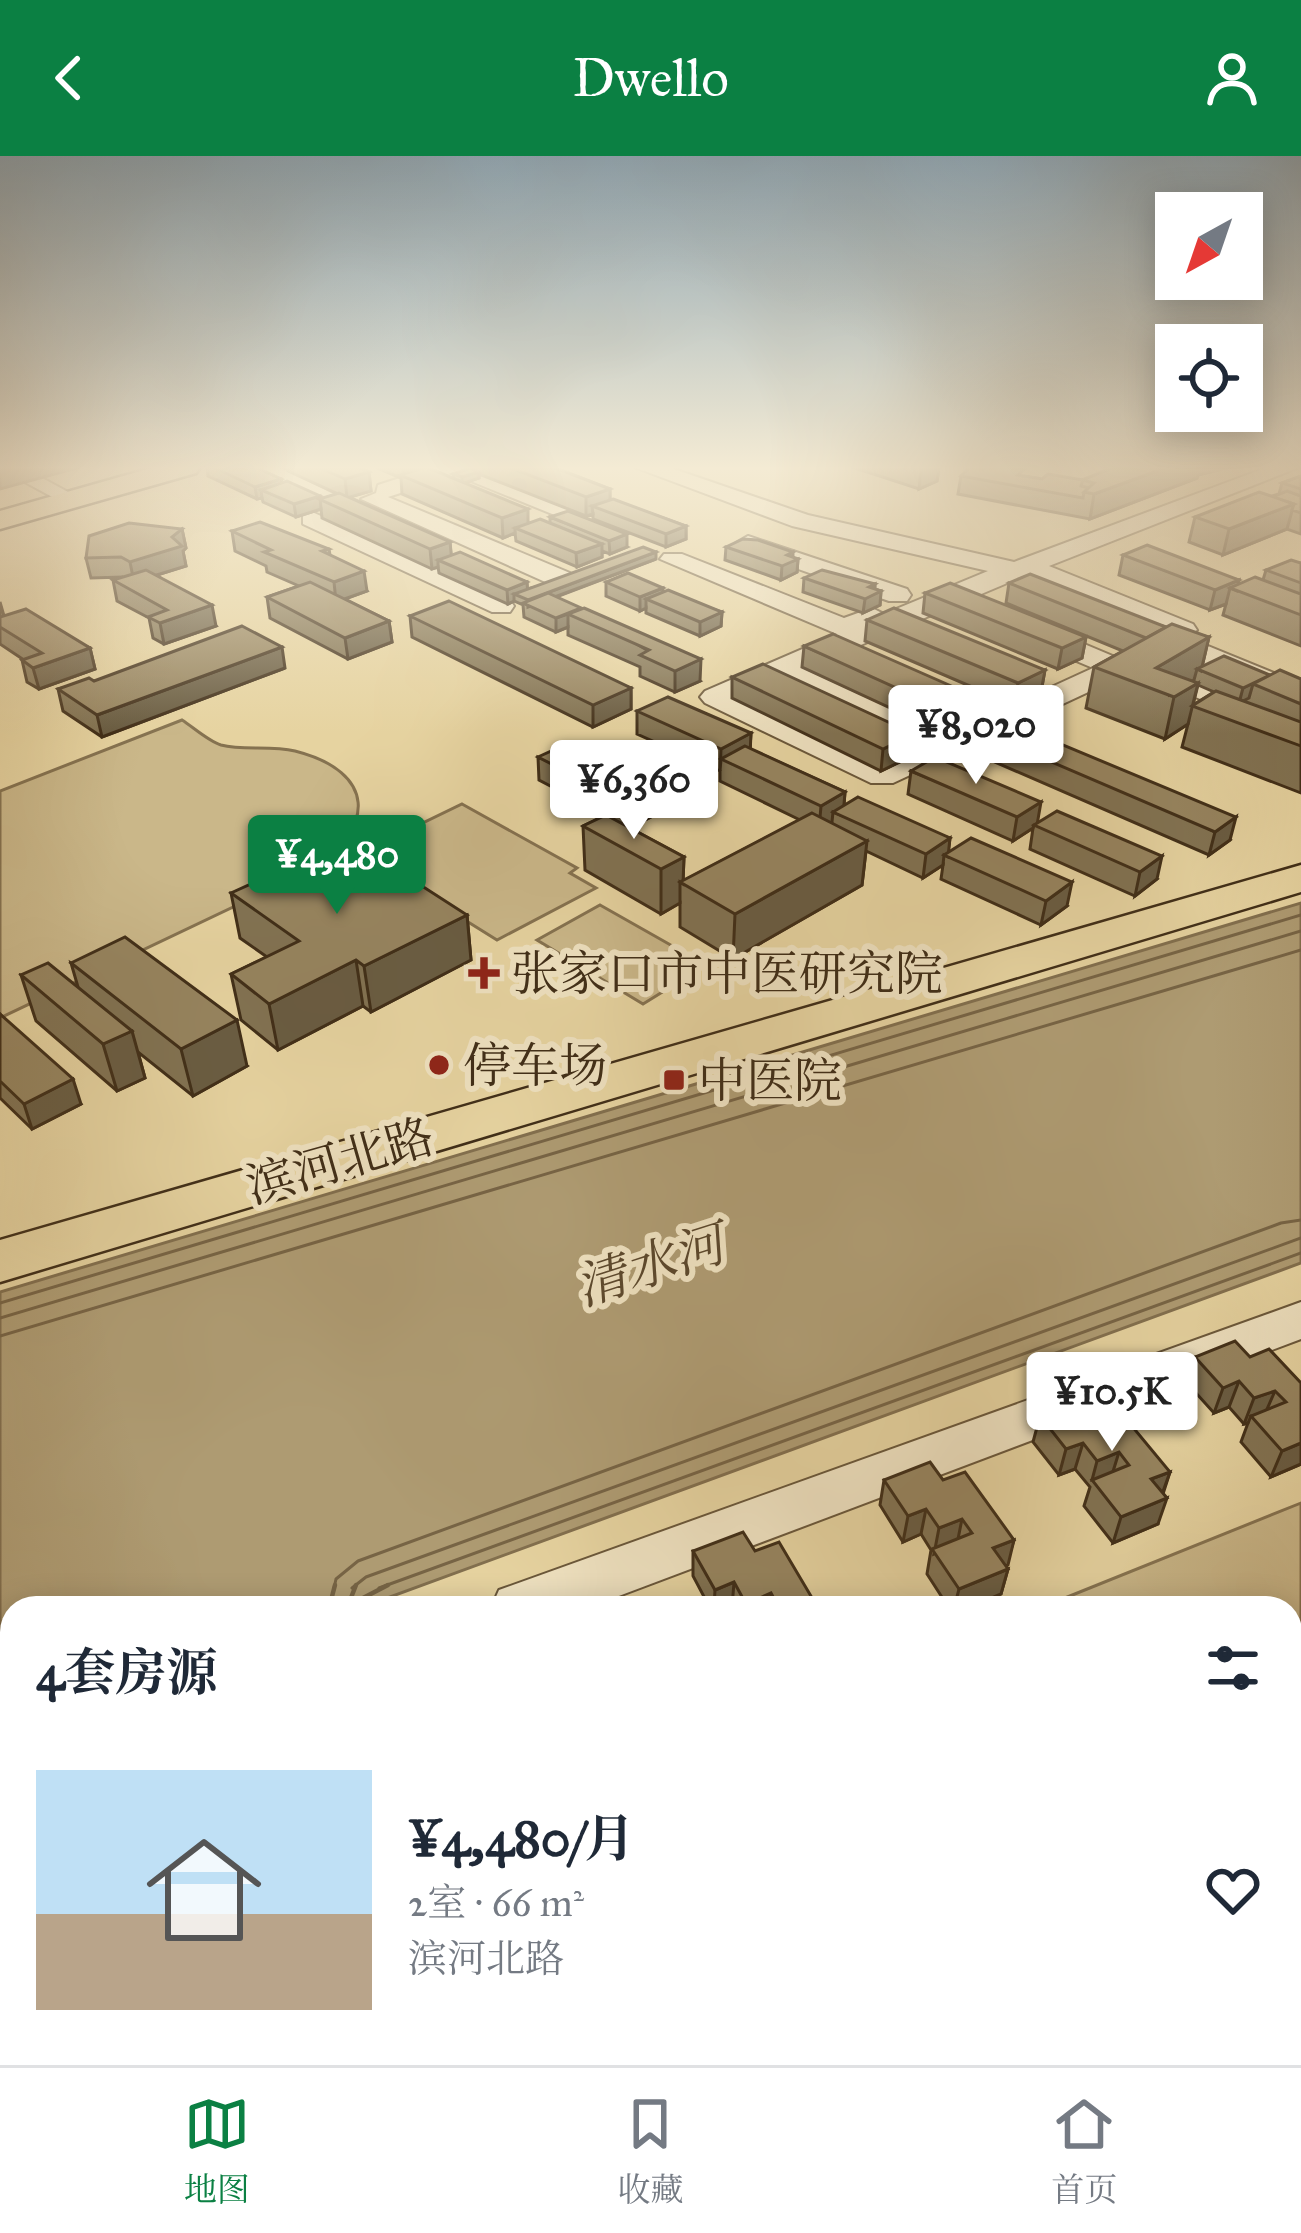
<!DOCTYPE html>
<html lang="zh">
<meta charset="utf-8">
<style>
:root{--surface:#fff;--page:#f2f2f3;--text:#1f2937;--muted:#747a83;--line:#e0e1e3;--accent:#0b8043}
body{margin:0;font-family:"IM FELL Great Primer","Noto Serif SC",serif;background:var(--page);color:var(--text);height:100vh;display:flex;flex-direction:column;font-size:45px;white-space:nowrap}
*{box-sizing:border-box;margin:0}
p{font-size:39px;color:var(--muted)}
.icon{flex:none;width:66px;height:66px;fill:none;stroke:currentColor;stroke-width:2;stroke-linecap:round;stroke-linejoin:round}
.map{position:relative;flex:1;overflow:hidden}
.side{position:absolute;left:0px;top:1440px;width:1302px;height:471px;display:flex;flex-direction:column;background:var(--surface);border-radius:36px 36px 0 0;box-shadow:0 6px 30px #0003}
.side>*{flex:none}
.needle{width:78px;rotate:220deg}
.fabs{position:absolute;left:1155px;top:36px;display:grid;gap:24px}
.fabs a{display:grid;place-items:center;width:108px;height:108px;border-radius:0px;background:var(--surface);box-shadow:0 6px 30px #0003;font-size:60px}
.price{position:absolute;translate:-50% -102px;padding:0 27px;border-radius:12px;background:#fff;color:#222;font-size:39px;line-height:78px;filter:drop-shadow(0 3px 6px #0008)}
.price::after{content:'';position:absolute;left:50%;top:72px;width:36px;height:27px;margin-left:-18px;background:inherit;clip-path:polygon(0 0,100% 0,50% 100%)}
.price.active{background:var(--accent);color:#fff}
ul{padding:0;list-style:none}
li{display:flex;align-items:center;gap:36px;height:300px;padding:0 36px}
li+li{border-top:3px solid var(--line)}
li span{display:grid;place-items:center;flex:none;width:336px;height:240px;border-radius:0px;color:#555}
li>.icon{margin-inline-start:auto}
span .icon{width:144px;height:144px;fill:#fffc;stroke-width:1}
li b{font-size:51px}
h2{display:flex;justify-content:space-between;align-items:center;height:144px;padding:0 36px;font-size:51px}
header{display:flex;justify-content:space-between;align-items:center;height:156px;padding:0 36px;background:var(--accent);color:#fff;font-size:54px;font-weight:600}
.menu{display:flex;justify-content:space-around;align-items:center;height:168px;border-top:3px solid var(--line);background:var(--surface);font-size:33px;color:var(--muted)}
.menu a{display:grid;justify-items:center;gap:6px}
.menu .active{color:var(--accent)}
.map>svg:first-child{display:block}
.green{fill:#cab789;stroke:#857250;stroke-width:3}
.water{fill:#ae9b72;stroke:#826f4e;stroke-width:3}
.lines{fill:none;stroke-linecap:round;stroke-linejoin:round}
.shore-far1{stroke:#776445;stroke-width:3}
.shore{stroke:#776445;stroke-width:4.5}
.minor-casing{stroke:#6a573a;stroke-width:4}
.major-casing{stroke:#402e18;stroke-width:5}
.minor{fill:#efe2c1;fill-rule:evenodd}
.major{fill:#e6d3a0;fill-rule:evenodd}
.wall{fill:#817252;stroke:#402e18;stroke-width:3;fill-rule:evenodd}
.shaded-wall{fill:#695c42;stroke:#402e18;stroke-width:3}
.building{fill:#96845f;stroke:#402e18;stroke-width:3}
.poi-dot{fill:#8f2418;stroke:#efe2c1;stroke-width:4.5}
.labels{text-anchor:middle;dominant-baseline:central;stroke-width:12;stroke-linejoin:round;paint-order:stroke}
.poi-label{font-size:48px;fill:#402e18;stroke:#efe2c1;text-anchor:start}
.street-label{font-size:48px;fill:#402e18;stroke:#efe2c1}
.water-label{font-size:51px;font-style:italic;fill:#5c492e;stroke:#efe2c1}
</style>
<header><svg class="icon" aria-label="back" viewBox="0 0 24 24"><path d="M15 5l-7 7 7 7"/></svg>Dwello<svg class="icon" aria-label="person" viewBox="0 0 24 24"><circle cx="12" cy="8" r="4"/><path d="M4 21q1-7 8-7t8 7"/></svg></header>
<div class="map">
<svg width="1301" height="1909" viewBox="0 0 1301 1909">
<rect width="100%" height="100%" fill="#e6d3a0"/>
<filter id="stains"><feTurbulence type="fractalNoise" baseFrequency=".00167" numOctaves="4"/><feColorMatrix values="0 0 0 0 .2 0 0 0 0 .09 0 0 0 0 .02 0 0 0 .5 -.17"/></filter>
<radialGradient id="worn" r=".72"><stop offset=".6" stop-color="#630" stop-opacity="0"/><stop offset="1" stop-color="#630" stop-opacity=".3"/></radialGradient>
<!-- green -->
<g class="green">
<path d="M182 564C193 571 208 585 221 589 243 595 271 589 295 595 377 616 376 672 311 714L0 862V635Z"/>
<path d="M462 648 577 712 570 717 596 732 497 784 359 698Z"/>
<path d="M600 749 706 809 643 848 537 784Z"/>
<path d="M1301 1347V1909H575L569 1899H1290V1452H1040Z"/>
</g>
<!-- water -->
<path class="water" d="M1301 747V1107L360 1452H12V1579L0 1583V1136Z"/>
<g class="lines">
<!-- shore-far1 -->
<g class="shore-far1">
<path d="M0 1147 1301 759"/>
<path d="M0 1162 1301 775"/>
<path d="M0 1180 1301 794"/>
<path d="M334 1432 336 1423 358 1405 1281 1067 1301 1064"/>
<path d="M352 1432 366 1421 1301 1082"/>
<path d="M379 1432 1301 1097"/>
</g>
<!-- shore -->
<g class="shore">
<path d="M329 1452 335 1429"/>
<path d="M347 1452 356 1429"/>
<path d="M362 1452 363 1442 388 1429"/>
</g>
<defs>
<g id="minor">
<path d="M434 311H476L578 352V362H562L456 319 388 341 570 417 574 423 570 429H552L361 343 376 337 378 329Z"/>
<path d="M634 311H668L808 359 1014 406 1268 311H1300L1049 410 1193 468 1197 474 1186 481 1301 528V547L1141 483 1137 477 1148 469 1026 419 804 513 947 579 1093 512 1019 481 1015 475 1019 469H1039L1127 506 1131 512 1127 518 893 627H871L705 547 700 541 705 535 837 478 660 403 664 398H682L844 462 872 452 884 458 988 415 792 370ZM780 523 921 590 882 608 739 541Z"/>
<path d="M264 312H280L354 348 342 355 334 353 264 322Z"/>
<path d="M33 317 68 336 56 343 21 324Z"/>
<path d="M312 356 510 444 514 450 510 456H492L303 368V358Z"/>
<path d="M748 380 907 433 911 439 907 445H889L739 392 736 387Z"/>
<path d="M1193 521 1301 564V584L1183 536 1178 530Z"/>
<path d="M1301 1146V1183L587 1452H491L499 1434Z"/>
<path d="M12 1614V1676L0 1681V1619Z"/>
</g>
<g id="major">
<path d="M155 311H200L196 317 0 373V355Z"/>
<path d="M1301 709V736L0 1126V1084Z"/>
</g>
</defs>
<!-- minor casing -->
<use href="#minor" class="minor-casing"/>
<!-- major casing -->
<use href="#major" class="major-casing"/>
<!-- minor -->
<use href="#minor" class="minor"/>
<!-- major -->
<use href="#major" class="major"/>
</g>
<!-- wall -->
<g class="wall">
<path d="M207 311H255L281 323 282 327 321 343 338 338 288 315 287 312 279 311H358L369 316 371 335 349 341 450 386 451 399 527 426V433L656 403 556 441 700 525 675 536 640 520V511L568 479V471L556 476 524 461 523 449 514 445 508 448 439 417 438 411 432 413 322 362 321 353 296 361 263 346 262 342 257 343 208 320Z"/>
<path d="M375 311H427L454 323 453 318 475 314V311H553L610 333V343L686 370V383L666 391 593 363V358L586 360 479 318V322L464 327 528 367H550V361L627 391 610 398 602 395V401L577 411 516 385 515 377 503 382 402 338 401 322Z"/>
<path d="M852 311H939L937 325 919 333Z"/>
<path d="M1230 311 1198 319 1197 322 1090 363 958 338 961 320H1023L1042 323 1083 324Z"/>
<path d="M1301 320V378L1287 373 1223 399 1189 386 1195 361 1279 338 1282 327Z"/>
<path d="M182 373 186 392 183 395 186 410 157 419 216 470 164 488 153 482 149 462 117 445 113 424 123 421 91 422 86 402Z"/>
<path d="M232 375 329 393 330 399 367 435 345 443 389 465 392 486 348 503 270 462 267 441 299 430 267 416 266 410 235 395Z"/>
<path d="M726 391 798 403 797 416 781 424 725 404Z"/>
<path d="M1123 399 1239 424 1238 429 1263 424 1266 414 1301 407V490L1223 459 1226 448 1210 454 1119 419Z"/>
<path d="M804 422 875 428V433L881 435 880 449 863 457 803 436Z"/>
<path d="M606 426 663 436 722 456 721 470 700 480 646 457V452L640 455 606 440Z"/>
<path d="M1009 427 1166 471 1209 481 1202 511 1301 523V637L1182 591 1188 568 1165 583 1086 552 1094 511 1123 495 1006 447ZM1198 529 1214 536 1193 549Z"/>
<path d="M925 437 1086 481 1082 502 1058 513 923 457Z"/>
<path d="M0 446 4 460 90 492 95 513 39 533 27 526 22 504H24L0 488Z"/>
<path d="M410 460 631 532V553L593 571 412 481Z"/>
<path d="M867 464 1045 514 1041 536 1014 549 865 485Z"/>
<path d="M804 490 980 566 951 580 802 511Z"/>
<path d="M285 512 102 581 63 555 58 533 94 525Z"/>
<path d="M732 521 912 600 881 615 732 542Z"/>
<path d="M637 555 751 577 750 593 845 636 844 650 950 682 948 697 1067 750 1041 769 941 723 943 709 923 722 866 695 862 729 733 803 680 771V747L661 758 585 714 583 670 606 659 539 624 538 601 660 656 630 672 684 701 683 725 800 664 720 625V615L637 578Z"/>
<path d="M998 562 1230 684 1209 699 974 597 977 574Z"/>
<path d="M911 615 1038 667 1157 723 1135 740 1030 693 1033 672 1013 685 908 638Z"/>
<path d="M231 737 467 759 471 804 371 856 363 850 278 894 241 864 231 818 267 801 240 782Z"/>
<path d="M71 807 247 910 193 940 138 896 145 922 117 935 36 865 21 819 78 831Z"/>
<path d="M0 858 81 948 32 973 0 942Z"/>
<path d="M1195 1201H1250L1301 1227V1308L1271 1321 1241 1286 1248 1267 1244 1268 1229 1251 1214 1257 1186 1226Z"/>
<path d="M1040 1260H1097L1170 1316 1163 1338 1158 1368 1113 1387 1084 1350 1090 1331 1075 1313 1059 1319 1033 1286Z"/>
<path d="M884 1324H943L1014 1384 1006 1410 1008 1413 1001 1438 968 1452H949L927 1418 931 1394 921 1378 903 1386 880 1349Z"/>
<path d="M693 1395H755L818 1452H710L693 1420Z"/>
</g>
<!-- shaded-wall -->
<g class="shaded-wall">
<path d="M7 311H80L0 333V313Z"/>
<path d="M427 311 405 321 404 312Z"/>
<path d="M929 311H939L937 325 919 333 921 314Z"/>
<path d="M1168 311H1230L1198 319 1197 322 1090 363 1094 338Z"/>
<path d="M369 316 371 335 347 342 345 323Z"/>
<path d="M479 316V322L462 328V321Z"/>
<path d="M281 323 283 336 261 334 262 342 257 343 255 331Z"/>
<path d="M610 333V352L592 350 593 358 586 360V341Z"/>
<path d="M320 340 321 353 296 361 294 348Z"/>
<path d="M1294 348 1287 373 1223 399 1229 373Z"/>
<path d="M528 353V373L515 372V377L503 382 502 362Z"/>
<path d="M686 370V383L666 391V378Z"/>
<path d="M182 373 186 392 183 395 186 410 134 426 130 406Z"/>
<path d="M627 378V391L610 398 609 385Z"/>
<path d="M450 386 452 406 438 404V411L432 413 430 393Z"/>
<path d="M602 388V401L577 411 576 397Z"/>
<path d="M656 396V403L528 451V444Z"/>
<path d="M793 396V405L798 403 797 416 781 424 782 410 787 399Z"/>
<path d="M364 415 367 435 336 446 334 426Z"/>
<path d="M1239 424 1237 435 1230 432 1226 448 1210 454 1215 434Z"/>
<path d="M527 426 528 440 514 438V445L508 448 507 434Z"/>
<path d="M875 428 874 438 881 435 880 449 863 457 865 443 869 431Z"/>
<path d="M663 432V445L646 443V452L640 455V441Z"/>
<path d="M212 449 216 470 164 488 160 467Z"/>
<path d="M722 456 721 470 700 480V466Z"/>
<path d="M568 458V471L556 476V462Z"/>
<path d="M389 465 392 486 348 503 345 482Z"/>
<path d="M1086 481 1082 502 1058 513 1062 492Z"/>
<path d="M1209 481 1201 515 1197 513 1194 524 1169 539 1156 512Z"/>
<path d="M282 491 285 512 102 581 97 559Z"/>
<path d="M90 492 95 513 39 533 33 512Z"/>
<path d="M701 503 700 525 675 536V515Z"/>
<path d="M1045 514 1041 536 1014 549 1018 527Z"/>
<path d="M1270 519 1253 528 1249 542 1239 547 1243 532Z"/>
<path d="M1198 527 1188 568 1165 583 1174 541Z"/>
<path d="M631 532V553L593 571V549Z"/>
<path d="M983 544 980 566 951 580 954 558Z"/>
<path d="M751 577 750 599 721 603 720 615 721 593Z"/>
<path d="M914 578 912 600 881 615 883 593Z"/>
<path d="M661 633 660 656 630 672 629 648Z"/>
<path d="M845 636 843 660 833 656 832 666 819 673 821 650Z"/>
<path d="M1041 646 1037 669H1034L1033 672 1013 685 1017 661Z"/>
<path d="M1236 661 1230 684 1209 699 1215 676Z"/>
<path d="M950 682 948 701 944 699 943 709 923 722 926 698Z"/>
<path d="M867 685 862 729 733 803 735 758Z"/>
<path d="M1162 700 1157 723 1135 740 1140 716Z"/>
<path d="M684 701 683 728 680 726V747L661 758V713Z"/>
<path d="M1072 726 1067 750 1041 769 1046 745Z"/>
<path d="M467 759 471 804 371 856 364 810Z"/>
<path d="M356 804 363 850 278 894 269 848Z"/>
<path d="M237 864 247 910 193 940 181 893Z"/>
<path d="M132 875 145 922 117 935 103 888Z"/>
<path d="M73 923 81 948 32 973 24 948Z"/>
<path d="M1239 1225 1229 1251 1214 1257 1223 1232Z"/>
<path d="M1275 1235 1264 1260H1251L1248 1267 1244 1268 1254 1242Z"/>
<path d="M1083 1287 1075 1313 1059 1319 1066 1293Z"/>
<path d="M1301 1287V1308L1271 1321 1282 1295Z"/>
<path d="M1119 1296 1111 1322 1092 1324 1097 1305Z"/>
<path d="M1170 1316 1161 1341 1151 1323Z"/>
<path d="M1167 1342 1158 1368 1113 1387 1121 1361Z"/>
<path d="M926 1353 921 1378 903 1386 908 1360Z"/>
<path d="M962 1363 957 1388 934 1398 939 1372Z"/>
<path d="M1014 1384 1008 1409 987 1418 993 1392Z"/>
<path d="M1008 1413 1001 1438 968 1452H954L959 1433Z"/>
<path d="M734 1426 732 1452H714L715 1434Z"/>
<path d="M771 1437 770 1452H745L746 1448Z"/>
<path d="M12 1805V1841L0 1846V1810Z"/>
</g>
<!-- building -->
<g class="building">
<path d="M213 311H255L281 323 255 331Z"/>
<path d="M318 311H358L369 316 345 323Z"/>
<path d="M426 311 528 353 502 362 400 319Z"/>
<path d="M508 311H553L610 333 586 341Z"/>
<path d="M970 311 983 313 985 311H1011L1024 313 1018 319 1042 323 1048 318 1083 324 1081 330 1089 332 1084 336 1083 342 961 320Z"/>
<path d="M1114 311H1168L1094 338 1084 336 1094 327 1082 324Z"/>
<path d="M470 312 479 316 462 321 453 318Z"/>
<path d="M1301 320V333L1282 327Z"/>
<path d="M287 325 320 340 294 348 261 334Z"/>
<path d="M1287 335 1301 340V357L1292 354 1294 348 1272 341Z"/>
<path d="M1259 336 1294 348 1229 373 1195 361Z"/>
<path d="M339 337 450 386 430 393 319 343Z"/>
<path d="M613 343 686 370 666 378 592 350Z"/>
<path d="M568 355 627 378 609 385 550 361Z"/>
<path d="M540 363 602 388 576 397 515 372Z"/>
<path d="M260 366 329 393 322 395 364 415 334 426 264 396 271 394 232 375Z"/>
<path d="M129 367 182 373 172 381 182 390 130 406 121 401 86 402 89 380Z"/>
<path d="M743 383 758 384 793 396 787 399 798 403 782 410 726 391Z"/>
<path d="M1147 389 1239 424 1215 434 1123 399Z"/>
<path d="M643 391 656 396 528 444 514 438Z"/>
<path d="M460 396 527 426 507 434 438 404Z"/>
<path d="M1291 404 1301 407V427L1266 414Z"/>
<path d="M146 414 212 449 160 467 148 461 167 454 113 424Z"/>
<path d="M822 414 875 428 869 431 881 435 865 443 804 422Z"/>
<path d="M628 417 663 432 640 441 606 426Z"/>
<path d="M1030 418 1166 471 1146 482 1009 427Z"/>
<path d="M1255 421 1301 438V459L1230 432Z"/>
<path d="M310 426 389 465 345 482 267 441Z"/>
<path d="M950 427 1086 481 1062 492 925 437Z"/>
<path d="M668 434 722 456 700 466 646 443Z"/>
<path d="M548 437 581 452 556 462 523 447Z"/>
<path d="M449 445 631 532 593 549 410 460Z"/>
<path d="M584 452 701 503 675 515 640 499 649 494 568 458Z"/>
<path d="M894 452 1045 514 1018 527 867 464Z"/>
<path d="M26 453 90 492 33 512 22 504 42 497 0 471V461Z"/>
<path d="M1172 468 1209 481 1156 512 1198 527 1174 541 1094 511Z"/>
<path d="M242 470 282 491 97 559 58 533 89 522 94 525Z"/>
<path d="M833 478 983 544 954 558 804 490Z"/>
<path d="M1224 500 1270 519 1243 532 1197 513Z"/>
<path d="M763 508 914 578 883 593 732 521Z"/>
<path d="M1280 514 1301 523V548L1253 528Z"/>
<path d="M1216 535 1301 566V590L1192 550Z"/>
<path d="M668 541 751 577 721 593 637 555Z"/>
<path d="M998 562 1236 661 1215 676 977 574Z"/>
<path d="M569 587 661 633 629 648 538 601Z"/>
<path d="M745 590 845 636 821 650 721 603Z"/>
<path d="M935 601 1041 646 1017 661 911 615Z"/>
<path d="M858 641 950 682 926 698 833 656Z"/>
<path d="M1057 655 1162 700 1140 716 1034 669Z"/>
<path d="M812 657 867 685 735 758 680 726Z"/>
<path d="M606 659 684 701 661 713 583 670Z"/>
<path d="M971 682 1072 726 1046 745 944 699Z"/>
<path d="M349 683 467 759 364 810 356 804 269 848 231 818 299 785 231 737Z"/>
<path d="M125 781 237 864 181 893 71 807Z"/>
<path d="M48 807 132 875 103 888 21 819Z"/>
<path d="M0 858 73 923 24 948 0 925Z"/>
<path d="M1235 1185 1250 1201 1269 1193 1301 1227V1287L1282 1295 1251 1260 1286 1246 1275 1235 1254 1242 1239 1225 1223 1232 1195 1201Z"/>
<path d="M1083 1243 1097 1260 1117 1252 1170 1316 1151 1323 1167 1342 1121 1361 1092 1324 1129 1309 1119 1296 1097 1305 1083 1287 1066 1293 1040 1260Z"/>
<path d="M930 1306 943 1324 965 1316 1014 1384 993 1392 1008 1413 959 1433 932 1393 972 1377 962 1363 939 1372 926 1353 908 1360 884 1324Z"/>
<path d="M743 1376 755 1395 779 1386 818 1452H779L771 1437 746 1448 734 1426 715 1434 693 1395Z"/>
<path d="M12 1723V1805L0 1810V1727Z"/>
</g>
<!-- sky -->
<linearGradient id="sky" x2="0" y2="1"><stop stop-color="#91aab9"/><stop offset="0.54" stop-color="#f4ebd4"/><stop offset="1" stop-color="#f4ebd4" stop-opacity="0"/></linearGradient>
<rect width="1301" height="578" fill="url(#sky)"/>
<!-- markers -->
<g class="poi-dot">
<path d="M478 799h12v12h12v12h-12v12h-12v-12h-12v-12h12z"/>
<circle cx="439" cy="909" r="12"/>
<rect x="662" y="912" width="24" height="24" rx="6"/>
</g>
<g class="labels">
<!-- poi labels -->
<g class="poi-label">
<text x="511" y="817">张家口市中医研究院</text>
<text x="463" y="909">停车场</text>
<text x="698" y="924">中医院</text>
</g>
<!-- street labels -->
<g class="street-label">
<text transform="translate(340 1005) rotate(-16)">滨河北路</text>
</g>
<!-- water labels -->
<g class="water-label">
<text transform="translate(650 1110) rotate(-18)">清水河</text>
</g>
</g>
<rect width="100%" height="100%" filter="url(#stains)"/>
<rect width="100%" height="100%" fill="url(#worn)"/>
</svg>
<div class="fabs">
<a><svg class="needle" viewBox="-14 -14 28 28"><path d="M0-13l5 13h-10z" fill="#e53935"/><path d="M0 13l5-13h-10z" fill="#747a83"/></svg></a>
<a><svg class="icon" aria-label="locate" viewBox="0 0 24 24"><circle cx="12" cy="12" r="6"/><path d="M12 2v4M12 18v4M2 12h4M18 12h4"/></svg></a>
</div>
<b class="price" style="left:976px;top:631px">¥8,020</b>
<b class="price" style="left:634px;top:686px">¥6,360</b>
<b class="price active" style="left:337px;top:761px">¥4,480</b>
<b class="price" style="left:1112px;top:1298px">¥10.5K</b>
<section class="side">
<h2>4套房源<svg class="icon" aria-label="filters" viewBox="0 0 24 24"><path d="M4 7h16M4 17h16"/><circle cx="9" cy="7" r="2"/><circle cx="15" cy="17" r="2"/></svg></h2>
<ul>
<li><span style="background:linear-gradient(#bfe0f5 60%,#b9a48a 0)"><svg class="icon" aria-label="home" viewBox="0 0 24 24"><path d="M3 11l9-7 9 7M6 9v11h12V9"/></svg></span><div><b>¥4,480/月</b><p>2室 · 66 m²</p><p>滨河北路</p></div><svg class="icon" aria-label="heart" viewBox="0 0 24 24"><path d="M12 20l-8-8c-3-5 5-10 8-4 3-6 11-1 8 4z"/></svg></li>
</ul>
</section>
</div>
<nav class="menu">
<a class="active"><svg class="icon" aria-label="map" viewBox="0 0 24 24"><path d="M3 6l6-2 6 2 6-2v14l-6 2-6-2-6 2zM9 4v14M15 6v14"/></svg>地图</a>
<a><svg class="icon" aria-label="saved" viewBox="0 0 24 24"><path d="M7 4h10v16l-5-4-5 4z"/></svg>收藏</a>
<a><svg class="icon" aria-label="home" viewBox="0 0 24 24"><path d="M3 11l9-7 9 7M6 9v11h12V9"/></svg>首页</a>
</nav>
